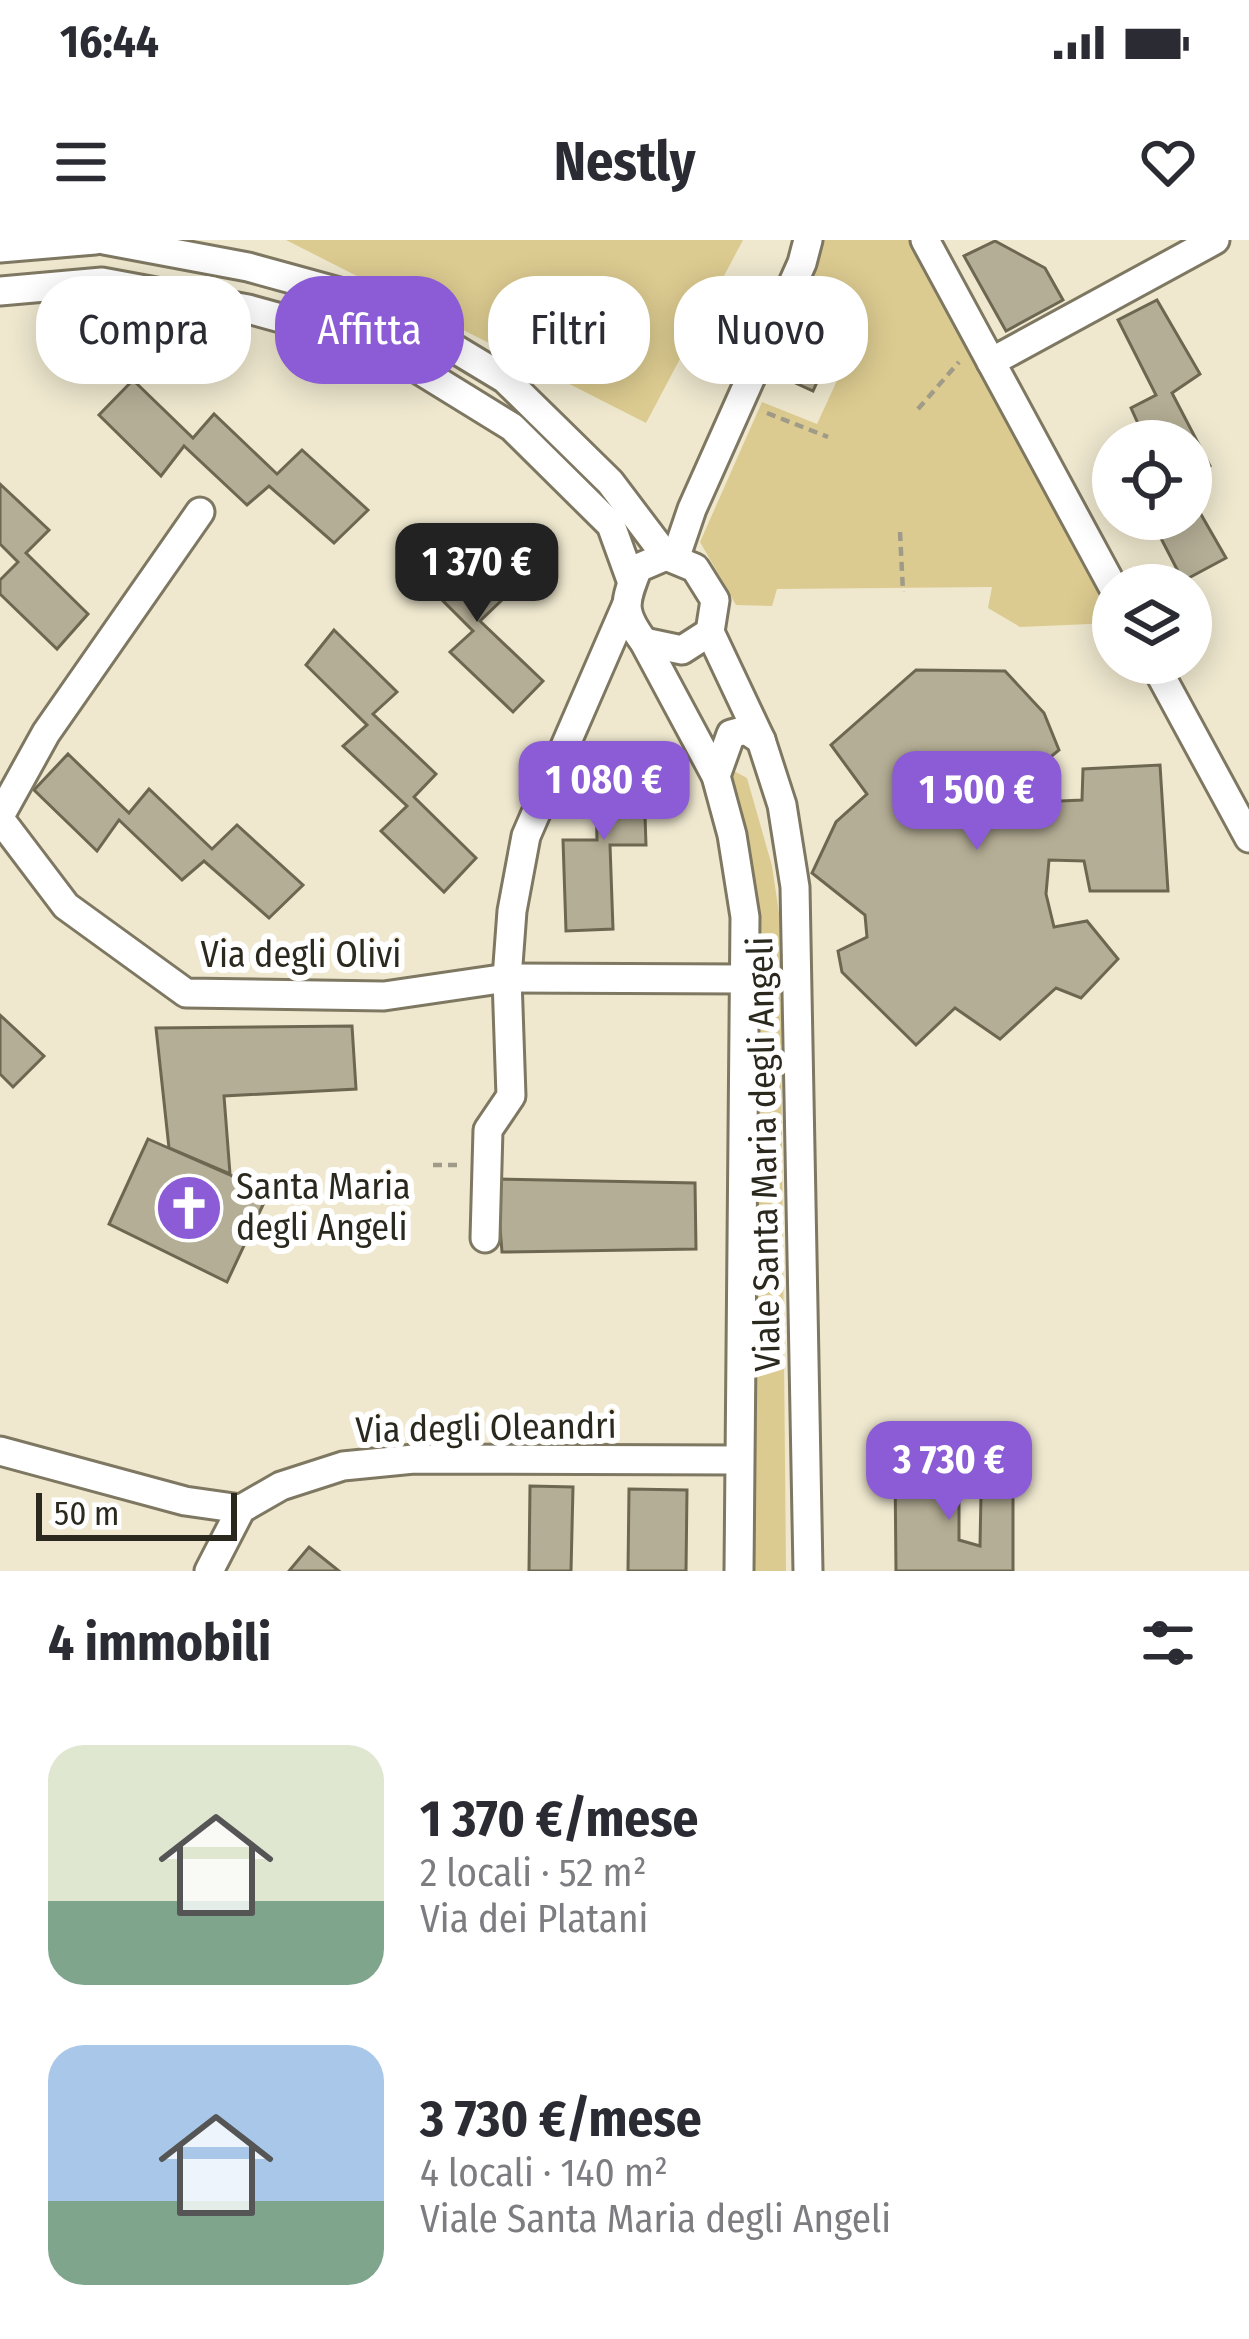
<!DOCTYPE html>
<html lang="it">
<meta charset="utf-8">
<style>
:root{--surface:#fff;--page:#f7f7f7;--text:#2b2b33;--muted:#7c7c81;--accent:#8b5cd5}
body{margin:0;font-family:"Fira Sans Condensed",sans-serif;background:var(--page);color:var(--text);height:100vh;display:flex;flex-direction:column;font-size:45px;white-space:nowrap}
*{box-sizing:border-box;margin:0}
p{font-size:39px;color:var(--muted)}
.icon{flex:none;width:66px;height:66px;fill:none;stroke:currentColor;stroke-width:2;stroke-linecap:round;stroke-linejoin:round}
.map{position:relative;height:1331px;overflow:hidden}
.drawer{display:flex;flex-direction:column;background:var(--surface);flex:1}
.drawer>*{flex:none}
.top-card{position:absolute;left:36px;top:36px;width:1179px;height:108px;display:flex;gap:24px}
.fabs{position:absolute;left:1092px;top:180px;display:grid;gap:24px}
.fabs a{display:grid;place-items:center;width:120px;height:120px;border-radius:50%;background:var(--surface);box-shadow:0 6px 30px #0003;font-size:60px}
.scale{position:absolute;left:36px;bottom:30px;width:201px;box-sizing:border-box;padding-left:12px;border:6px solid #2b281e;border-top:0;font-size:33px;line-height:42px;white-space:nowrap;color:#2b281e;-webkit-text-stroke:9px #fff;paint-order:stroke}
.price{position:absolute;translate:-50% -102px;padding:0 27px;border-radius:24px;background:var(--accent);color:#fff;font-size:39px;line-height:78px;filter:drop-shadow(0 3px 6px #0008)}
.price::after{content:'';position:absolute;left:50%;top:72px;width:36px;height:27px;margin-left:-18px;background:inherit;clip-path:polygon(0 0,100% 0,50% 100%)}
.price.current{background:#222;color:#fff}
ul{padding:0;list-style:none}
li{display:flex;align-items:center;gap:36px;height:300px;padding:0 48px}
li span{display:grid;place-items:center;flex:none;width:336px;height:240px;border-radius:36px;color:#555}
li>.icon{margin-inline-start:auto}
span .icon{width:144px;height:144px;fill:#fffc;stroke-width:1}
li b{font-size:51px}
h2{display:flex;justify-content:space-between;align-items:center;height:144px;padding:0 48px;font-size:51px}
.chip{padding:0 42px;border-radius:48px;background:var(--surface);box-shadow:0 6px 30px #0003;font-size:42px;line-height:108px}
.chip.current{background:var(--accent);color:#fff}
.status{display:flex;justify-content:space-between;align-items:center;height:84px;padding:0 60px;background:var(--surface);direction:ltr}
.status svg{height:33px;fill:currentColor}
header{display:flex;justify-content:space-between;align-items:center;height:156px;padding:0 48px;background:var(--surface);font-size:54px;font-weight:700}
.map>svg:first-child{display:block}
.green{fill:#dccb90}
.building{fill:#b5ae96;stroke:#6d6751;stroke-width:3}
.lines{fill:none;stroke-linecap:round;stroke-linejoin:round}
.minor-casing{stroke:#7e7761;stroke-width:33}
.path{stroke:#a09b88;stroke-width:4.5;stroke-dasharray:9 6;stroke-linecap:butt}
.minor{stroke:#fff;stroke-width:27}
.labels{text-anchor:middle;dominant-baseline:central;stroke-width:12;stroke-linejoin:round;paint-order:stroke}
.street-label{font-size:36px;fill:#2b281e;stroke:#fff}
.poi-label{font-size:36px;fill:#2b281e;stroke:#fff;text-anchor:start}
</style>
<div class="status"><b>16:44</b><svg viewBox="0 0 49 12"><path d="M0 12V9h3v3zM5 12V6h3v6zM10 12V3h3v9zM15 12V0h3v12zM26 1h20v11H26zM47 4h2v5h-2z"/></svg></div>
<header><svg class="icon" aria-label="menu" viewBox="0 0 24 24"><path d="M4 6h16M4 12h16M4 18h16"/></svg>Nestly<svg class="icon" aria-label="heart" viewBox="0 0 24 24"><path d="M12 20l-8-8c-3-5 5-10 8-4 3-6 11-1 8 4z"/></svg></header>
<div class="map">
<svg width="1249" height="1331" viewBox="0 0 1249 1331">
<rect width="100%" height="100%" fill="#efe8cf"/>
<!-- green -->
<g class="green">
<path d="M286 0H743L646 183Z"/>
<path d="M824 0H918L1113 373V383L1020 387 988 368 992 347 777 349 772 366 736 365 700 302 762 162 817 184 852 108 797 82Z"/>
<path d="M734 531 747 538 772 626 780 680 786 1331H749L757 839 725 541Z"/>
</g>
<!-- building -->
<g class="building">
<path d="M995 1 1045 28 1063 60 1006 91 964 16Z"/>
<path d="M1157 60 1200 134 1172 153 1210 226 1191 237V201H1146L1131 168 1156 155 1118 80Z"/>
<path d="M795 92 832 109 813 151 776 134Z"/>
<path d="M133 140 193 198 214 174 277 234 302 210 368 270 334 303 269 246 247 265 184 206 161 236 99 175Z"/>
<path d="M0 244 49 290 26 313 88 374 57 409 0 354V340L18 322 0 304Z"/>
<path d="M1191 257 1226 318 1183 341 1151 279H1191Z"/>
<path d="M441 296 503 359 480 381 543 441 513 472 450 412 473 391 413 331Z"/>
<path d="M334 390 397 452 373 474 436 534 414 557 476 618 444 652 381 591 407 566 343 506 367 485 306 425Z"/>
<path d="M916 430 1005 431 1044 473 1059 510 1042 524 1039 562 1082 560 1083 529 1160 525 1168 651H1090L1084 621 1049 620 1046 654 1054 687 1087 681 1118 719 1081 758 1056 748 1000 799 955 768 916 805 842 732 838 711 867 697 865 675 812 633 836 582 867 554 831 505Z"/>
<path d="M68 514 129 573 149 549 212 609 237 585 303 645 269 678 204 621 182 640 119 580 97 611 34 550Z"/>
<path d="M643 517 646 605H610L613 689 566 691 563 600H597L595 519Z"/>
<path d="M0 775 44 816 13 847 0 834Z"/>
<path d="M352 786 356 849 224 856 230 934 169 908 156 788Z"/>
<path d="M148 899 269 952 227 1042 109 984Z"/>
<path d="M496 939 695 943 696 1009 502 1012Z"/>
<path d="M959 1224V1300L980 1306 981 1255 1013 1240V1331H896L895 1227Z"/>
<path d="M530 1246 573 1247 571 1331H529Z"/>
<path d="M629 1249 687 1250 686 1331H628Z"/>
<path d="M309 1307 339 1331H289Z"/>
</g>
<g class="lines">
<defs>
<g id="minor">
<path d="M104 0 248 27 379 63 505 139 610 242 666 316 695 328 715 360 710 392 761 500 782 565 795 647 808 1331"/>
<path d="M925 0 1113 347"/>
<path d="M0 8 95 0"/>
<path d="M0 51 102 42 248 69 379 105 512 187 611 285 632 343"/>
<path d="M991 122 1215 0"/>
<path d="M666 316 638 328C624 363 621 371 644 402L716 536 732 595 745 677 739 1331"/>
<path d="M675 319 692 269 802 23 808 0"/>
<path d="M644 402 682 410 710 392"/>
<path d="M1154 423 1249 598"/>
<path d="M716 536 731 494 746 490 761 500"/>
<path d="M0 576 46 493 200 272"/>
<path d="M0 579 66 666 186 753 384 756 507 738 744 739"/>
<path d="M485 998 488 890 511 856 507 738 512 671 526 596 626 366"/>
<path d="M0 1211 185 1261 241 1269"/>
<path d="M209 1331 241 1269 281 1246 343 1226 414 1219 739 1220"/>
</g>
</defs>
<!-- minor casing -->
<use href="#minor" class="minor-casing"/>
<!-- path -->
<g class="path">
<path d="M918 169 959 122"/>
<path d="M767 173 828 197"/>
<path d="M900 292 903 352"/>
<path d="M433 925H463"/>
</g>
<!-- minor -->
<use href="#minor" class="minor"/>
</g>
<!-- icons -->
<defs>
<symbol id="church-disc" viewBox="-11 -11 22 22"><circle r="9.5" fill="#8b5cd5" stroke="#fff"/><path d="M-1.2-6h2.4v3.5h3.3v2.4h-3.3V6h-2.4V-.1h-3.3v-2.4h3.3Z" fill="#fff"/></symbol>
</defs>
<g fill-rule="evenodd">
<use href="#church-disc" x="151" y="930" width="76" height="76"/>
</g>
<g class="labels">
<!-- street labels -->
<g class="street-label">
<text x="301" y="715">Via degli Olivi</text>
<text transform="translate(764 914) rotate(-91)">Viale Santa Maria degli Angeli</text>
<text transform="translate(486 1188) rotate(-1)">Via degli Oleandri</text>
</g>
<!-- poi labels -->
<g class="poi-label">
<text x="236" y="947">Santa Maria<tspan x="236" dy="41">degli Angeli</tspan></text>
</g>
</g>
</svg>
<div class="fabs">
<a><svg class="icon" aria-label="locate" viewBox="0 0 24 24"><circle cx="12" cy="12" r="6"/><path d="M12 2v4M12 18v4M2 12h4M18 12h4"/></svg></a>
<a><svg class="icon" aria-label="layers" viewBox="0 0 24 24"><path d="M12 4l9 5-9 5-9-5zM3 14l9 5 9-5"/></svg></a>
</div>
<div class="scale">50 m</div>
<b class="price current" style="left:477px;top:385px">1 370 €</b>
<b class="price" style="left:604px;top:603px">1 080 €</b>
<b class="price" style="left:977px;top:613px">1 500 €</b>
<b class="price" style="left:949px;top:1283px">3 730 €</b>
<div class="top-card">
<a class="chip">Compra</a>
<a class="chip current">Affitta</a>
<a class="chip">Filtri</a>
<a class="chip">Nuovo</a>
</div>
</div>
<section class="drawer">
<h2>4 immobili<svg class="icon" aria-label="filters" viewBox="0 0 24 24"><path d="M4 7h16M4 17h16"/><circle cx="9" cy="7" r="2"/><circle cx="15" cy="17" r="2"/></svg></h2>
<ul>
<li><span style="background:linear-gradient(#dfe7d0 65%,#7fa58c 0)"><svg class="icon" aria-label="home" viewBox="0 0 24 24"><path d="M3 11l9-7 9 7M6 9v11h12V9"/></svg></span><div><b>1 370 €/mese</b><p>2 locali · 52 m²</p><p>Via dei Platani</p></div></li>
<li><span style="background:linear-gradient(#a9c7e8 65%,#7fa58c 0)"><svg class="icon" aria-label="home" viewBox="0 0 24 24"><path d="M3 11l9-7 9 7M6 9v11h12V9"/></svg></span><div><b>3 730 €/mese</b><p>4 locali · 140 m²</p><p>Viale Santa Maria degli Angeli</p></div></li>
</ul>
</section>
